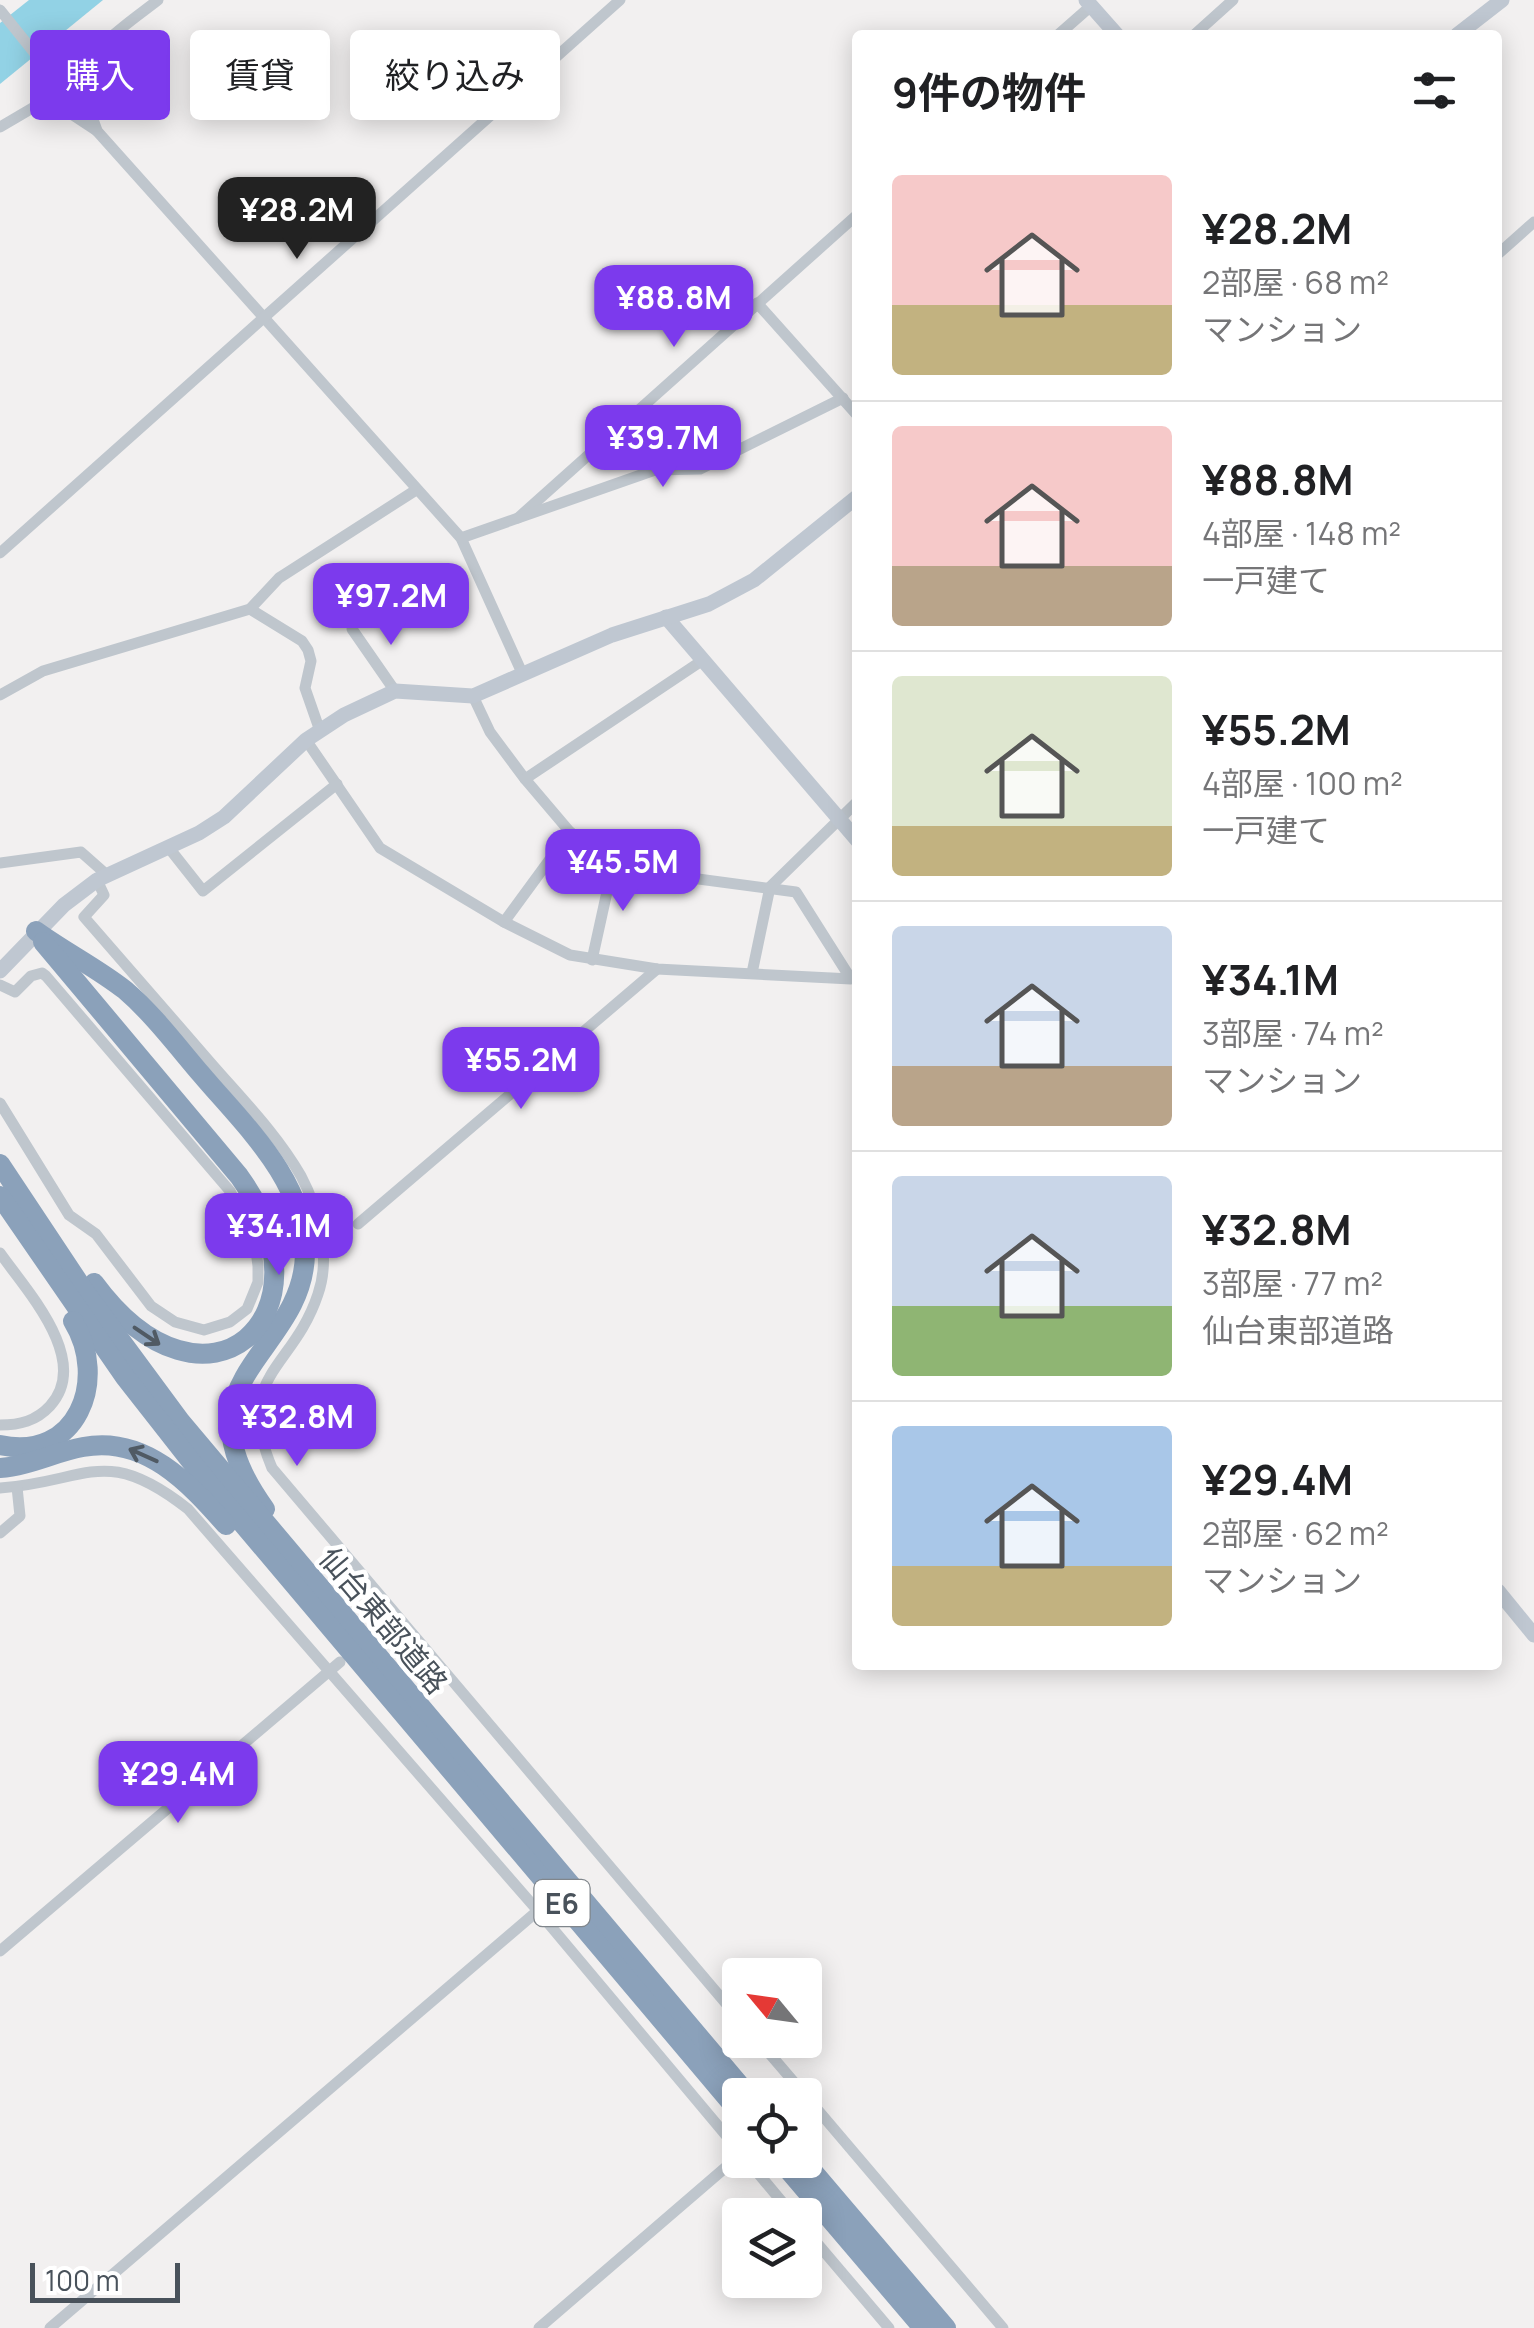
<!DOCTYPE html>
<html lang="ja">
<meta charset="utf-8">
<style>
:root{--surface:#fff;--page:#f6f6f6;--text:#202124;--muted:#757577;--line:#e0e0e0;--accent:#7c3aed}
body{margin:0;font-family:Manrope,"Noto Sans JP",sans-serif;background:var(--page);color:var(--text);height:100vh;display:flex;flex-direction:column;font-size:38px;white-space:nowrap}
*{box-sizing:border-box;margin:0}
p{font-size:32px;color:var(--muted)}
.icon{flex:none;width:55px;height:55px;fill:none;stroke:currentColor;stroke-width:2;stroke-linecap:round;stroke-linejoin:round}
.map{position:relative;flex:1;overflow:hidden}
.panel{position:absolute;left:852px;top:30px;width:650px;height:1640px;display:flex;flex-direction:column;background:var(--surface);border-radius:10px;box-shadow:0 5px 25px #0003}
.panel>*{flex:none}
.top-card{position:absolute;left:30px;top:30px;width:672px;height:90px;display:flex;gap:20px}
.needle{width:65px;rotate:299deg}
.fabs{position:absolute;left:722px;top:1958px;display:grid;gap:20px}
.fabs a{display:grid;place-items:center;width:100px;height:100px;border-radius:10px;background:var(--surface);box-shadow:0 5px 25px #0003;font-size:50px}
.scale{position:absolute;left:30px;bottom:25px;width:150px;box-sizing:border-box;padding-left:10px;border:5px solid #49525b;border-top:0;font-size:28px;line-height:35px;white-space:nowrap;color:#49525b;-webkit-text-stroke:8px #fff;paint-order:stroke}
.price{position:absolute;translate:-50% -85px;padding:0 22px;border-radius:20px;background:var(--accent);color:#fff;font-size:32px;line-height:65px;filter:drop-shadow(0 2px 5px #0008)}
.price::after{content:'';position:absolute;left:50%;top:60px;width:30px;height:22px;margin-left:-15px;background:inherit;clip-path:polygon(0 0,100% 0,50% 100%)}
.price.on{background:#222;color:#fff}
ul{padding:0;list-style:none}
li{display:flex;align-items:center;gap:30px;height:250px;padding:0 40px}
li+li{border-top:2px solid var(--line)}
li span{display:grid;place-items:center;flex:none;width:280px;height:200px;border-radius:10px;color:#555}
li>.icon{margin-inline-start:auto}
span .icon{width:120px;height:120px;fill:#fffc;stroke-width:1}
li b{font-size:42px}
h2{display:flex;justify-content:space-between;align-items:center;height:120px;padding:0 40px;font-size:42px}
.pill{padding:0 35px;border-radius:10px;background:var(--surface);box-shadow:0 5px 25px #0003;font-size:35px;line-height:90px}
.pill.on{background:var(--accent);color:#fff}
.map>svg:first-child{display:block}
.water{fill:#92d2e5}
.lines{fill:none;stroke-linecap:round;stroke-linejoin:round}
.street{stroke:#bfc6cd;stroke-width:11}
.secondary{stroke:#bfc7d1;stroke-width:15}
.highway{stroke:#8ba1ba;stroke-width:20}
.oneway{stroke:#505a64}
.labels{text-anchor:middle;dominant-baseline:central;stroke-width:9;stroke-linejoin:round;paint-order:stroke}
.shield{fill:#fff;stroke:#80868c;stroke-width:2.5}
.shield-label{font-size:28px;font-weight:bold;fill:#49525b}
.street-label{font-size:30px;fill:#49525b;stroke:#fff}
</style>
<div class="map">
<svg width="1534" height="2328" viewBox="0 0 1534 2328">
<rect width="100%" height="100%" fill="#f2f0f0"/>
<!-- water -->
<path class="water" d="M29 0H103L0 84V23Z"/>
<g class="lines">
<!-- street -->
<g class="street">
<path d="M0 10 97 131 461 538 523 675"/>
<path d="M1058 35 1091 6"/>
<path d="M1194 35 1233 0"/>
<path d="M0 127 41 103 53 102 97 131C93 116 83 101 80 86 75 57 137 17 158 0"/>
<path d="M1498 254 1534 222"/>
<path d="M757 303 858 416"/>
<path d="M518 518 858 214"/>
<path d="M461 538 655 470 700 469 843 398"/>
<path d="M0 553 620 0"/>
<path d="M250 609 302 641 308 650 311 661 305 688 320 731"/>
<path d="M352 629 395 691"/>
<path d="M0 695 43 671 250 609 279 578 416 490"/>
<path d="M306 740 380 848 504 922 570 955 657 969 851 979 796 892 631 870 595 850 570 832 525 779 490 732 473 696"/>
<path d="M525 779 703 660"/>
<path d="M169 848 203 891 337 784"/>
<path d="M0 863 81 852 107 875"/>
<path d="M97 880 104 895 84 917C126 966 168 1014 210 1062 242 1099 277 1134 301 1176 319 1210 331 1257 318 1294 293 1370 233 1375 272 1468L740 2020"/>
<path d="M504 922 570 832"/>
<path d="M592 960 614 860"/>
<path d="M752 973 770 887 858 801"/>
<path d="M0 985 15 992 31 976 42 973 46 976 230 1191 255 1243 258 1266V1282L247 1309 230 1322 204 1330 175 1322 151 1306 96 1234 69 1215 0 1103"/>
<path d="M358 1224 657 969"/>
<path d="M0 1253C26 1290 92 1360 50 1406 36 1421 20 1425 0 1425"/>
<path d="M0 1488C88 1482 104 1443 188 1509L538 1911 740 2152"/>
<path d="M0 1533 20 1516 17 1487"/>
<path d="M0 1951 340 1662"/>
<path d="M758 2040 805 2095"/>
<path d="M805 2095 1003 2328"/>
<path d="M747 2160 793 2215"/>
<path d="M805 2229 889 2328"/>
<path d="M50 2328 548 1902"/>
<path d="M539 2328 740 2155"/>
</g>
<!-- secondary -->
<g class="secondary">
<path d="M1086 0 1117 35"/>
<path d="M1457 35 1502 0"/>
<path d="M666 617 858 841"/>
<path d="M0 971 64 905 97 880 199 833 224 817 306 740 344 715 395 691 473 696 612 635 709 604 754 580 858 496"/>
<path d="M1498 1591 1534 1635"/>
</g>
<!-- highway -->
<g class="highway">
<path d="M36 931C65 952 97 968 125 990 153 1014 177 1046 201 1074 244 1125 306 1181 305 1254 303 1355 170 1378 265 1509"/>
<path d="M43 942 239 1176C339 1315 206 1435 94 1283"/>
<path d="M0 1164 87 1295 180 1421 748 2095"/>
<path d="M0 1196 125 1377 205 1479 740 2113"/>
<path d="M0 1445C77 1462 109 1380 73 1321"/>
<path d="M0 1468C29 1466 55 1452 83 1447 145 1435 189 1483 226 1525"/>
<path d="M780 2160 923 2328"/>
<path d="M803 2160 946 2328"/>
</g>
</g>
<!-- one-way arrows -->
<defs><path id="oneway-shaft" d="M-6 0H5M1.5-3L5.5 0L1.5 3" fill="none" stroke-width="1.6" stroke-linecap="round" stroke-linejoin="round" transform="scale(2.5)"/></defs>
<g class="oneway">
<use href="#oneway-shaft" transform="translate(147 1336) rotate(34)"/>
<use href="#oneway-shaft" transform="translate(143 1455) rotate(-156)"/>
</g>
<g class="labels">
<!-- shield labels -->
<rect class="shield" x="534.5" y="1880" width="55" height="46" rx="8"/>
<g class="shield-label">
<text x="562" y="1903">E6</text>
</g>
<!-- street labels -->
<g class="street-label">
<text transform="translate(384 1620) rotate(50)">仙台東部道路</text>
</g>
</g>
</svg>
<div class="fabs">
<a><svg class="needle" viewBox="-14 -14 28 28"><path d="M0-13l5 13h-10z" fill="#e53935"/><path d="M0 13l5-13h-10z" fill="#757577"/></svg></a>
<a><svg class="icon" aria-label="locate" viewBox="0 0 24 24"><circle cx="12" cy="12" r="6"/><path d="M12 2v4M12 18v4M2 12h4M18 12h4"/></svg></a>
<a><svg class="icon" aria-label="layers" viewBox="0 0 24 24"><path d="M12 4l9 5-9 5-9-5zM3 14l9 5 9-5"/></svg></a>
</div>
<div class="scale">100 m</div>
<b class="price on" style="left:297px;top:262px">¥28.2M</b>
<b class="price" style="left:674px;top:350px">¥88.8M</b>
<b class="price" style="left:663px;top:490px">¥39.7M</b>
<b class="price" style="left:391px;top:648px">¥97.2M</b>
<b class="price" style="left:623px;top:914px">¥45.5M</b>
<b class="price" style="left:521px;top:1112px">¥55.2M</b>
<b class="price" style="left:279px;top:1278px">¥34.1M</b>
<b class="price" style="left:297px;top:1469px">¥32.8M</b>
<b class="price" style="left:178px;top:1826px">¥29.4M</b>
<div class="top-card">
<a class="pill on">購入</a>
<a class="pill">賃貸</a>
<a class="pill">絞り込み</a>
</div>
<section class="panel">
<h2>9件の物件<svg class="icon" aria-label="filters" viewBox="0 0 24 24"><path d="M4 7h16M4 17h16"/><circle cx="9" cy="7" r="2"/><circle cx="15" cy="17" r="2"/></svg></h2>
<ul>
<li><span style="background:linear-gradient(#f6c9c9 65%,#c2b280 0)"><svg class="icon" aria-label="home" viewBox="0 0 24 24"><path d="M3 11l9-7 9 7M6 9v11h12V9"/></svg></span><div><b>¥28.2M</b><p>2部屋 · 68 m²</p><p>マンション</p></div></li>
<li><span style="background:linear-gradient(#f6c9c9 70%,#b9a48a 0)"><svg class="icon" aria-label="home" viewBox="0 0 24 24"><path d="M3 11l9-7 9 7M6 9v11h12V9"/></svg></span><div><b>¥88.8M</b><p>4部屋 · 148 m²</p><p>一戸建て</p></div></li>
<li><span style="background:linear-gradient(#dfe7d0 75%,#c2b280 0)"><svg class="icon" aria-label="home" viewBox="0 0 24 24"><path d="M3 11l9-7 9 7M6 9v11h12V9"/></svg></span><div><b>¥55.2M</b><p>4部屋 · 100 m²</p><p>一戸建て</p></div></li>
<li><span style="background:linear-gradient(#c9d6e8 70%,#b9a48a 0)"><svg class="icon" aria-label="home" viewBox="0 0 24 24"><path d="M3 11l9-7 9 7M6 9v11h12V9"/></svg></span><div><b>¥34.1M</b><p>3部屋 · 74 m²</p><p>マンション</p></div></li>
<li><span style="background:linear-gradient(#c9d6e8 65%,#8fb573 0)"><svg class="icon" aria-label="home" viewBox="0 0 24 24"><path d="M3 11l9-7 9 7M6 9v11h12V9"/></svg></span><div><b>¥32.8M</b><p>3部屋 · 77 m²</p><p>仙台東部道路</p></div></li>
<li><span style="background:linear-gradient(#a9c7e8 70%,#c2b280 0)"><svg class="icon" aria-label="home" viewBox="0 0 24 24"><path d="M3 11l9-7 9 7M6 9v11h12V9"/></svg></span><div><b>¥29.4M</b><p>2部屋 · 62 m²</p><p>マンション</p></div></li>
</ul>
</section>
</div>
